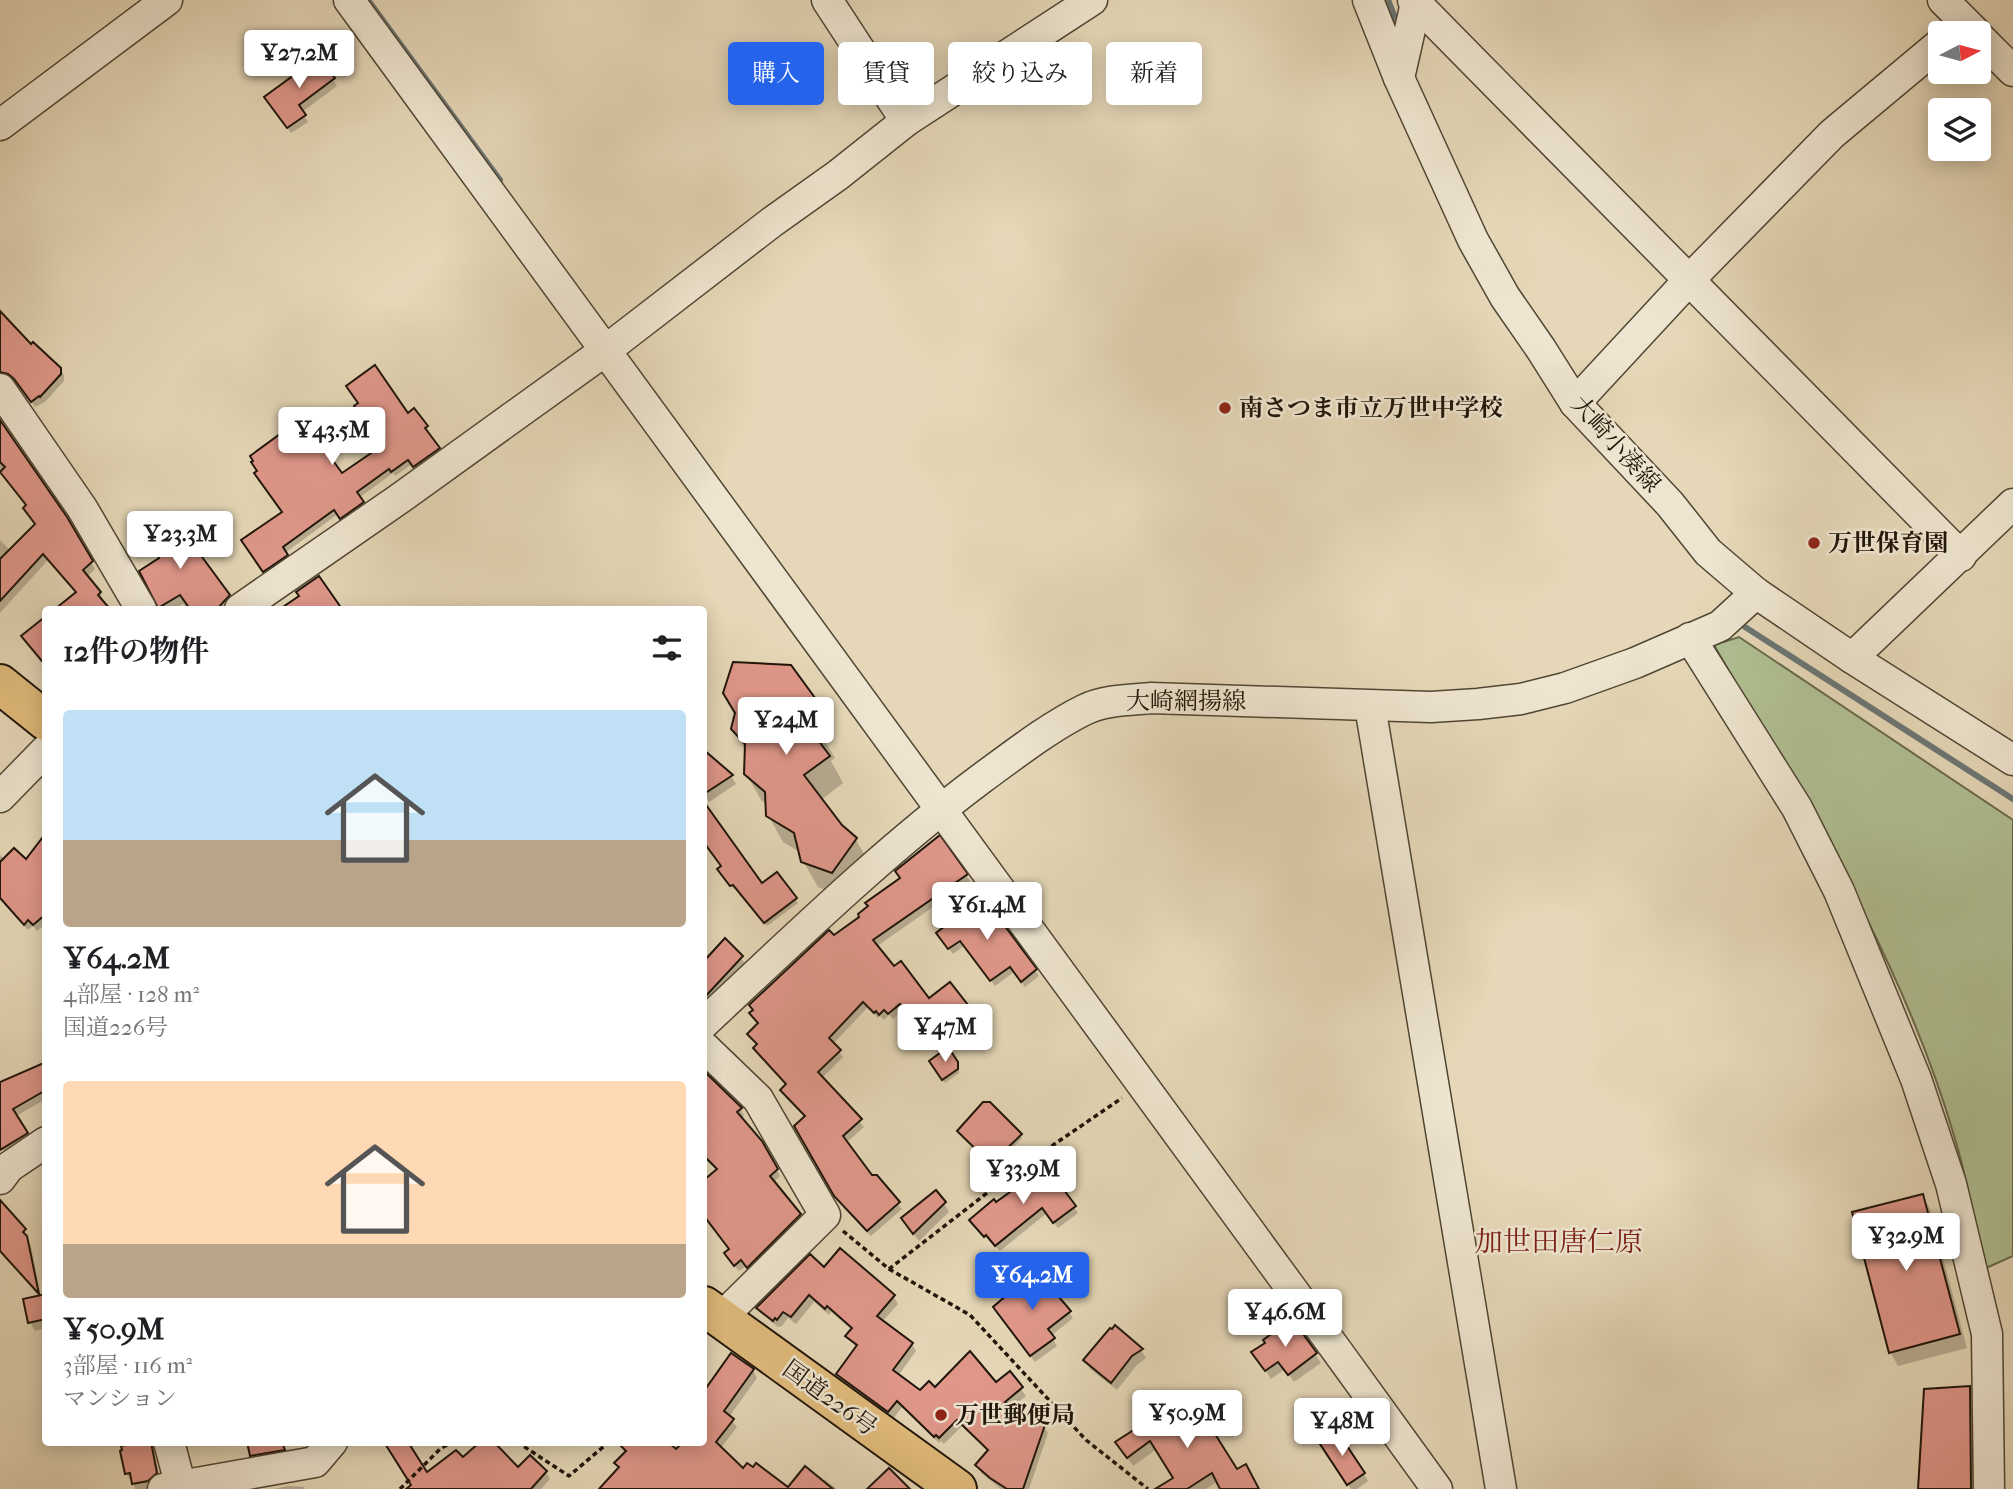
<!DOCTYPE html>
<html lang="ja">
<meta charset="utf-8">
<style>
:root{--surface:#fff;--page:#f2f2f2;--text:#202124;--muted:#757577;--accent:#2563eb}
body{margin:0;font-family:"IM FELL French Canon","Noto Serif JP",serif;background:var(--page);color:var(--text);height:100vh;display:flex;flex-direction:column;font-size:26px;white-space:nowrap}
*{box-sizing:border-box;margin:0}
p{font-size:23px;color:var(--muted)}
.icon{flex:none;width:38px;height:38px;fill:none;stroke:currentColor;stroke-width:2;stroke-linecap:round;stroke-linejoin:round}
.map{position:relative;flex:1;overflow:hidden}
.details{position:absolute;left:42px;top:606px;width:665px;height:840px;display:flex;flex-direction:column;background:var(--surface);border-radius:7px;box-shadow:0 4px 18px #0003}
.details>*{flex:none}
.banner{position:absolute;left:728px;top:42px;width:665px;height:63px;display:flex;gap:14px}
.needle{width:46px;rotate:84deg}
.buttons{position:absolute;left:1928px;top:21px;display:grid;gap:14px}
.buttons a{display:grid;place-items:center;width:63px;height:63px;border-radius:7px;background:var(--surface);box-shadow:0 4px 18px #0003;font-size:35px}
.price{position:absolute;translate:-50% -60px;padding:0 16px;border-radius:7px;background:#fff;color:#222;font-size:23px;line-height:46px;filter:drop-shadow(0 2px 4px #0008)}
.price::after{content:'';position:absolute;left:50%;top:42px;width:21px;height:16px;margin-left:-10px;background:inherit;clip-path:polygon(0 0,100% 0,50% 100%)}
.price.active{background:var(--accent);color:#fff}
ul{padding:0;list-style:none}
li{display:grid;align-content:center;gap:14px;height:371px;padding:0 21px}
li span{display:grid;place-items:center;height:217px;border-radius:7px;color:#555}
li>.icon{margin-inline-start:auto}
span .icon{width:126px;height:126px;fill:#fffc;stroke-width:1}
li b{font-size:30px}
h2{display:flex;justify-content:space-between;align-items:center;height:84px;padding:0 21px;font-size:30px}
.chip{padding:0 24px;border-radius:7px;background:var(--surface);box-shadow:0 4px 18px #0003;font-size:24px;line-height:63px}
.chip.active{background:var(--accent);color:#fff}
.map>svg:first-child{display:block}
.green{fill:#b0bf92;stroke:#686a4e;stroke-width:2}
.shadow{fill:#0003}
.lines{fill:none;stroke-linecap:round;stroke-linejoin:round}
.stream{stroke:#6b7674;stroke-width:6}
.building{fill:#e0978a;stroke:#1f1509;stroke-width:2}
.minor-casing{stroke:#504634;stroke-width:33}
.highway-casing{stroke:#1f1509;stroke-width:42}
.path{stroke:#1f1509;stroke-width:3.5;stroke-dasharray:5 3.5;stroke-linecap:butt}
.minor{stroke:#eee5d0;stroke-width:30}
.highway{stroke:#e2bc7c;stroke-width:38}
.poi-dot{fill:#8f2418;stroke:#eee5d0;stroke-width:2.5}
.labels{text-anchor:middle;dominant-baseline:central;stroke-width:5;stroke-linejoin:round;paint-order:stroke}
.poi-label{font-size:24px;font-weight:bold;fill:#1f1509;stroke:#eee5d0;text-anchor:start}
.street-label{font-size:24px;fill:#1f1509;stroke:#eee5d0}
.quarter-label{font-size:28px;fill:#7a1f14;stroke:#eee5d0}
</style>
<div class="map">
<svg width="2013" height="1489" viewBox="0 0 2013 1489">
<rect width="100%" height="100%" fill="#e5d7b7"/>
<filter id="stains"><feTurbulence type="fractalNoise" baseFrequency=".00286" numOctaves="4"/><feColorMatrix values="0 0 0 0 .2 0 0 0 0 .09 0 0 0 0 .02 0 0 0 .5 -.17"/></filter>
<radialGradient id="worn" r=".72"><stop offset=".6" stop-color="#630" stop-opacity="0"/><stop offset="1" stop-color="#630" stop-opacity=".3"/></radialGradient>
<!-- green -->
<path class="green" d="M1739 637 2013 820V1256L1984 1269C1975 1226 1968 1181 1955 1139 1904 962 1805 803 1714 645Z"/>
<!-- shadow -->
<g class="shadow">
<path d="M333 79 337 86 302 112 308 122 291 133 270 103Z"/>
<path d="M0 314 31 347 60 369 64 375V381L45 402 35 407 20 385 0 366Z"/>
<path d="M414 410 427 427 429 432 427 434 441 454 417 471 412 464 395 476 393 473 359 498 365 508 344 523 338 514 285 553 289 561 274 571 253 541 284 513 378 450Z"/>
<path d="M0 421 66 518 95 569 87 577 100 593 106 609H57L77 593 48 560 0 613V540L11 551 37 525 27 506 0 471Z"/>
<path d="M191 550 229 596 233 604 230 609H187L183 604 174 609H161L141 572Z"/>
<path d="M791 667 817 703 832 729 822 736 835 758 831 761 843 783 821 800 841 827 856 840 871 866 847 898 818 887 803 861 800 852 783 842 768 815 767 805 761 800 746 773V752L733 729Z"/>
<path d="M705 754 731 776 736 784 709 802 704 793V755Z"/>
<path d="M704 805 761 886 777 874 798 903 767 926 736 887 734 889 722 873 723 867 704 840Z"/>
<path d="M46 835V923L37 931 33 926 28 930 0 898V855L5 860 26 861Z"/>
<path d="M940 838 970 881 876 947 893 969 929 1000 970 1011 974 1017 969 1021 970 1024 938 1052 905 1009 893 1019 889 1015 884 1020 880 1016 878 1018 868 1007 833 1044 843 1057 822 1078 864 1127 846 1143 871 1177 902 1209 871 1236 845 1209 796 1127 806 1118 785 1097 782 1090 787 1085 749 1034 759 1025 751 1014 834 937 861 917 902 879Z"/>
<path d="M983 900 1039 976 1025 987 1014 972 995 986 964 946 953 954 942 940Z"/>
<path d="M725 941 745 963 704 1008V959L705 962Z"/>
<path d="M947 1050 959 1068V1073L945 1083 931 1061Z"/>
<path d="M46 1064V1099L16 1116 31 1140 8 1156 0 1144V1084Z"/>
<path d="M704 1072 741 1109 744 1116 741 1119 761 1142 780 1176 773 1183 803 1222 752 1273 746 1266 739 1271 730 1260V1250L705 1219 704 1220V1182L717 1170 704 1154Z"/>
<path d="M962 1134 1020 1135 1022 1138 1002 1159 999 1155 991 1163Z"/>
<path d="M1923 1196 1930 1209 1967 1348 1898 1366 1891 1353 1854 1214Z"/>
<path d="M944 1203 949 1212 919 1241 908 1227Z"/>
<path d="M996 1204 1074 1207 1078 1213 1058 1228 1047 1213 1000 1251 975 1226Z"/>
<path d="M4 1207 29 1238 27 1240 31 1246 41 1297 46 1296V1328L35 1331 30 1322 41 1297 0 1252V1211Z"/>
<path d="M824 1269 893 1296 898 1304 882 1322 912 1344 916 1351 898 1376 920 1392 996 1385 1010 1374 1026 1396 1011 1408 1043 1426 1048 1433 1029 1489H1001L981 1473 977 1465 989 1452 962 1426 944 1444 941 1441 939 1443 902 1407 893 1419 842 1382 838 1374 857 1348 847 1337 852 1330 831 1312 829 1315 814 1302 796 1324 788 1318 782 1326 778 1327 763 1315 758 1308Z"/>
<path d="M1069 1312 1073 1318 1051 1336 1057 1346 1035 1362 1000 1314Z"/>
<path d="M1292 1321 1321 1363 1294 1382 1285 1369 1271 1379 1259 1361Z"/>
<path d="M1141 1350 1146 1358 1137 1365 1117 1390 1090 1369 1085 1360Z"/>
<path d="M731 1355 753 1370 757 1378 729 1417 737 1427 720 1449 743 1471 785 1489H600L620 1469 617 1463 626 1452 621 1445 624 1442H666L676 1452 686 1442H704V1394Z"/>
<path d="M1969 1388 1977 1401V1489H1920Z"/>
<path d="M1204 1431 1236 1471 1258 1489H1222L1218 1481 1206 1489H1177L1175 1479 1157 1449 1133 1466 1117 1442Z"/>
<path d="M249 1442H282L285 1453 254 1459Z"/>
<path d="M383 1442H411L414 1446 410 1448 426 1475 463 1460 486 1442H492L518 1470 546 1472 550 1479 541 1489H411L414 1487Z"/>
<path d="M150 1443 154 1449 160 1480 151 1489H135L133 1479 130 1480 126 1473Z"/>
<path d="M1325 1450 1364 1474 1368 1481 1357 1489H1351Z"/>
<path d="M824 1479 837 1489H789L822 1482Z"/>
<path d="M289 1486 304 1487 305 1489H273Z"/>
</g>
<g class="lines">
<!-- stream -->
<g class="stream">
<path d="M368 0 500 180"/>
<path d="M1388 0 1396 20"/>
<path d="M1745 627 2013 799"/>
</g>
</g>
<!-- building -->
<g class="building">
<path d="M316 53 335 78 299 105 306 115 287 128 264 97 298 72 295 68Z"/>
<path d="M0 311 31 344 33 342 61 368V374L40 397 39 396 31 402 14 379 8 374 0 372Z"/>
<path d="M375 365 408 413 414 408 428 426 425 428 440 448 413 467 408 460 391 472 389 469 357 492 364 502 340 519 334 510 283 547 288 555 263 572 241 540 282 512 254 473 257 471 251 462 253 461 250 456 302 418 342 473 377 449 371 441 376 436 354 406 358 403 346 386Z"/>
<path d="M0 420 67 517 93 561 83 570 101 592 98 595 110 609H55L76 592 43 554 0 601V559L35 524 23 508 26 505 0 472 5 467 0 462Z"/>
<path d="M170 517 191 548 194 546 230 595 217 609H190L180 595 158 608 139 571 159 558 143 535Z"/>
<path d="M319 576 342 609H280L299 596 296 592Z"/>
<path d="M46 616V666L21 636Z"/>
<path d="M733 662 791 665 818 702 806 711 821 731 815 736 830 756 804 775 842 825 857 838 832 873 801 862 794 833 766 816 765 792 744 774 745 744 731 729 735 713 723 693Z"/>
<path d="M704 750 733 775 704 794Z"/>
<path d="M704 802 762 883 777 872 797 898 764 923 733 885 730 886 717 869 721 866 705 844 704 845Z"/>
<path d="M46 833V914L33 925 28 920 24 925 0 898V862L14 848 26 859Z"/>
<path d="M940 835 968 874 873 940 894 966 901 961 929 998 950 982 972 1010 966 1014 968 1017 933 1047 900 1004 888 1014 884 1010 879 1015 876 1011 874 1013 863 1002 829 1038 841 1050 818 1072 862 1119 843 1136 872 1175H877L900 1202 867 1231 834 1196 794 1126 805 1116 780 1090 786 1084 753 1048 757 1044 747 1034 758 1023 749 1013 753 1010 749 1005 829 930 834 935 859 917 858 914 868 906 865 903 900 878 895 871Z"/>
<path d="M983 897 1037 969 1021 982 1010 967 990 981 960 941 948 949 936 933Z"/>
<path d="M725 938 743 956 704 998V961Z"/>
<path d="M948 1047 958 1062V1069L942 1080 929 1061Z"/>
<path d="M46 1062V1090L13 1109 28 1133 0 1150V1082Z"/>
<path d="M704 1071 742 1108 737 1112 762 1141 778 1169 770 1176 801 1214 747 1268 741 1260 734 1266 724 1253 729 1249 704 1216V1180L717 1169 704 1156Z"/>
<path d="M983 1102H990L1022 1134 999 1156 996 1153 988 1161 957 1131Z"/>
<path d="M1046 1166 1076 1206 1053 1223 1042 1208 995 1246 986 1235 984 1237 969 1220 994 1199 996 1202Z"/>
<path d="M936 1190 946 1202 913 1234 901 1218Z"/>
<path d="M1923 1194 1960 1334 1889 1353 1852 1212Z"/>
<path d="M0 1200 26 1229 23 1232 27 1236 39 1294 0 1251Z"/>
<path d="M840 1248 895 1295 877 1316 913 1343 893 1370 920 1390 929 1381 935 1387 970 1351 996 1382 1010 1371 1023 1387 1005 1402 1045 1425 1023 1489H1007L990 1478 975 1465 988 1450 957 1420 939 1438 936 1435 934 1437 897 1401 888 1412 836 1374 857 1345 845 1336 852 1328 827 1306 825 1309 809 1295 791 1317 783 1312 777 1320 775 1318 773 1321 756 1308 810 1254 824 1267Z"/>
<path d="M1036 1270 1071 1311 1048 1329 1055 1338 1030 1356 993 1307Z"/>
<path d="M46 1294V1319L28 1323 23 1299Z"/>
<path d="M1292 1319 1317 1353 1288 1375 1278 1362 1265 1371 1251 1352 1265 1343 1263 1340Z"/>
<path d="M1115 1325 1143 1349 1132 1356 1111 1383 1083 1360 1110 1328 1112 1329Z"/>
<path d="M731 1353 754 1369 724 1411 734 1419 716 1442 743 1468 747 1463 753 1467 756 1463 788 1487 805 1466 833 1489H599L619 1467 614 1463 626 1451 617 1442H668L676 1449 683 1442H704V1391Z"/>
<path d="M1970 1386 1971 1489H1918L1924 1389Z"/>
<path d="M1185 1397 1205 1429 1210 1426 1237 1469 1246 1464 1259 1489H1220L1212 1473 1187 1489H1155L1173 1478 1150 1441 1127 1458 1115 1442Z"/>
<path d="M1331 1432 1337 1440 1341 1437 1365 1473 1347 1485 1318 1441Z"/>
<path d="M144 1442H151L157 1473 148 1481 132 1484 130 1473 125 1474 120 1451 122 1450 121 1446Z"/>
<path d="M247 1442H282L285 1450 250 1456Z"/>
<path d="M384 1442H408L427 1472 456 1450 463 1457 480 1442H494L518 1467 530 1455 547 1471 531 1489H406L411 1485Z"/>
<path d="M889 1468 910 1489H867Z"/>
</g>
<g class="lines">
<defs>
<g id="minor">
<path d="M349 0C713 496 1077 991 1437 1489"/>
<path d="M827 0 906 121"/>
<path d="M1368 0 1399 78 1473 240 1505 297 1541 349 1575 403 1670 504 1708 552 1756 593 1852 658 2013 760"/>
<path d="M1413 0 1961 556"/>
<path d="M1943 0 1976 33"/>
<path d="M1979 37 2013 71"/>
<path d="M1399 78 1416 3 1419 0"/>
<path d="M0 125 167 0"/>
<path d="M0 389 82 508 141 609"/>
<path d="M1575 403 1689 280 1832 134 1941 43"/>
<path d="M240 609 399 499 606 350 772 222 838 175 906 121 1092 0"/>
<path d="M1690 638 1797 808 1839 891 1916 1079 1951 1184 1987 1334 1989 1489"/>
<path d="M1852 658 2013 504"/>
<path d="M1370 706 1501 1489"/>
<path d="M0 797 46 750"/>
<path d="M704 1023C794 939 883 852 982 778 1015 754 1048 728 1084 710 1104 700 1129 700 1151 698L1431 707 1478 704 1521 699 1565 688 1635 663 1720 626 1756 593"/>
<path d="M704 1047 758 1099 825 1215 720 1319"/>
<path d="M0 1179 9 1167 46 1142"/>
<path d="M169 1442 178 1476 173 1486 174 1489"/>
<path d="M163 1489 315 1462 332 1442"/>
</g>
<g id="highway">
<path d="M0 684 46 721"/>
<path d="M704 1306 957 1489"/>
</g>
</defs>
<!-- minor casing -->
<use href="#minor" class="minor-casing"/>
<!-- highway casing -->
<use href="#highway" class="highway-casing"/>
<!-- path -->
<g class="path">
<path d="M843 1231 889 1269 1018 1169 1122 1098"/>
<path d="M889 1269 970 1315 1086 1440 1148 1489"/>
<path d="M517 1442 569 1476 609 1442"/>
<path d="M400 1489 441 1448 454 1442"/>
</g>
<!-- minor -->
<use href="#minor" class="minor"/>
<!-- highway -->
<use href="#highway" class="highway"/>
</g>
<!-- markers -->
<g class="poi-dot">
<circle cx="1225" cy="408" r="7"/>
<circle cx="1814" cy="543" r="7"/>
<circle cx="941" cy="1415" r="7"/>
</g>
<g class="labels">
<!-- poi labels -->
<g class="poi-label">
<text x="1239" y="408">南さつま市立万世中学校</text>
<text x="1828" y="543">万世保育園</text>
<text x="955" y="1415">万世郵便局</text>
</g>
<!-- street labels -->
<g class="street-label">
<text transform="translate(1616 444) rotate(48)">大崎小湊線</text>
<text x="1186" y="701">大崎網揚線</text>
<text transform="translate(830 1398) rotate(36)">国道226号</text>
</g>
<!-- quarter labels -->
<g class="quarter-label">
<text x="1559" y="1241">加世田唐仁原</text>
</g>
</g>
<rect width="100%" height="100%" filter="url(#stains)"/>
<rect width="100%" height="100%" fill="url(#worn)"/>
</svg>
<div class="buttons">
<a><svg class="needle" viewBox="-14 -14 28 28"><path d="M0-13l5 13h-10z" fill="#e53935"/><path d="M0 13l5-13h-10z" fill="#757577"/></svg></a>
<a><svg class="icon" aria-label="layers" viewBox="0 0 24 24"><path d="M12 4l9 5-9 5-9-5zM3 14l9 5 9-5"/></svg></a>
</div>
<b class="price" style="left:299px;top:90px">¥27.2M</b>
<b class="price" style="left:332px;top:467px">¥43.5M</b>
<b class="price" style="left:180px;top:571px">¥23.3M</b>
<b class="price" style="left:786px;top:757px">¥24M</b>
<b class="price" style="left:987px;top:942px">¥61.4M</b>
<b class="price" style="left:945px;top:1064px">¥47M</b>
<b class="price" style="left:1023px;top:1206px">¥33.9M</b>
<b class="price" style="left:1906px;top:1273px">¥32.9M</b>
<b class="price active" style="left:1032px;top:1312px">¥64.2M</b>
<b class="price" style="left:1285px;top:1349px">¥46.6M</b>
<b class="price" style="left:1187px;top:1450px">¥50.9M</b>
<b class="price" style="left:1342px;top:1458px">¥48M</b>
<div class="banner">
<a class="chip active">購入</a>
<a class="chip">賃貸</a>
<a class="chip">絞り込み</a>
<a class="chip">新着</a>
</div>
<section class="details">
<h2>12件の物件<svg class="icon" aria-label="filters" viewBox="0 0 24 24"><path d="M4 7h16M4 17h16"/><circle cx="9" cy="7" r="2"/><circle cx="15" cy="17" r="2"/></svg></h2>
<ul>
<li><span style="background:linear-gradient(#bfe0f5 60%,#b9a48a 0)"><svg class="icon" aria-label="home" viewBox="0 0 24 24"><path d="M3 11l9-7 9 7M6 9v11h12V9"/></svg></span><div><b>¥64.2M</b><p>4部屋 · 128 m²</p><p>国道226号</p></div></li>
<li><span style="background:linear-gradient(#ffd9b3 75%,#b9a48a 0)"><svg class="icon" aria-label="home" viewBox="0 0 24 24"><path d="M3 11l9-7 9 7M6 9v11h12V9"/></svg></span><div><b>¥50.9M</b><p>3部屋 · 116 m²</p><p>マンション</p></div></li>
</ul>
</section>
</div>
